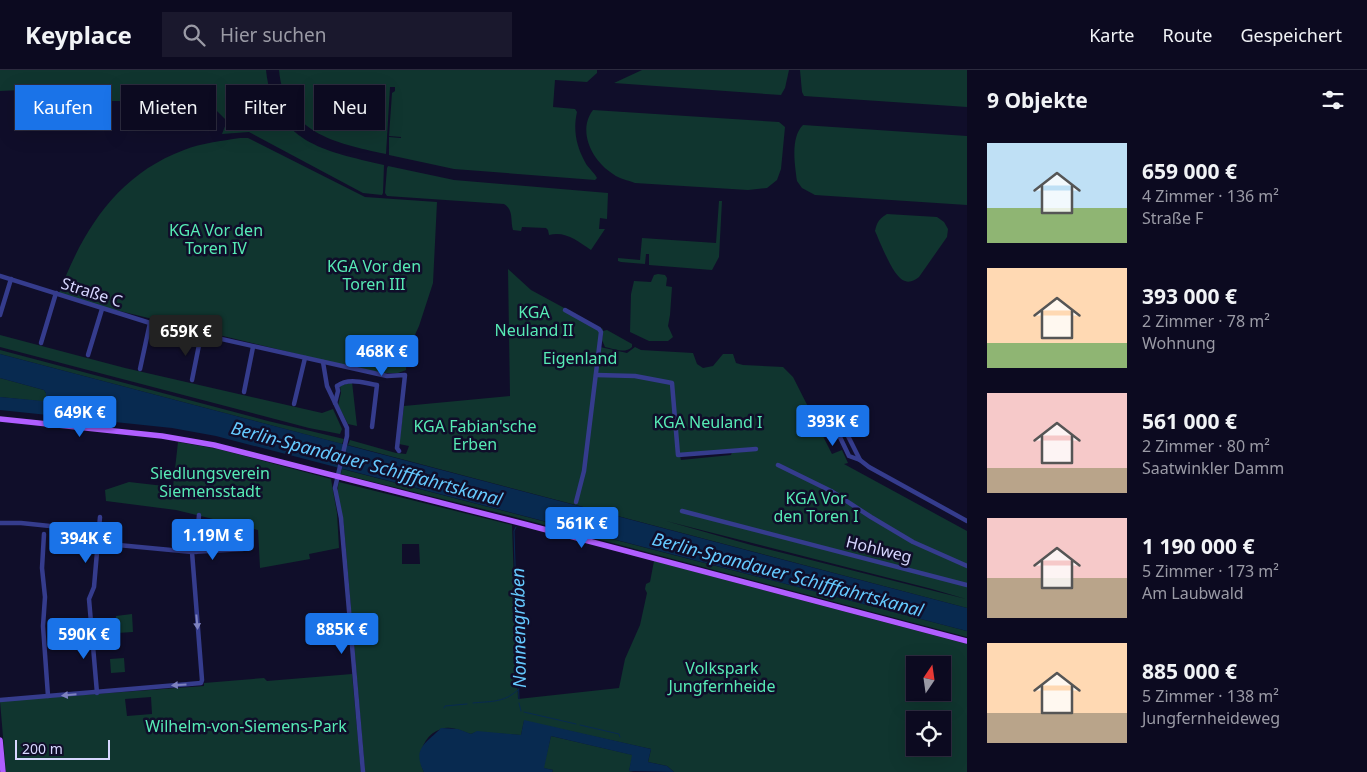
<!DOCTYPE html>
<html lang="de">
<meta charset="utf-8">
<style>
:root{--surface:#0c0a20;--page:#1a182d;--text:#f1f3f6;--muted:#9a9aa5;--line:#2c2b3e;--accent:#1a73e8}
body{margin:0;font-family:"Noto Sans",sans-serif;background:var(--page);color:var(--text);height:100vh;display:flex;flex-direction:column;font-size:19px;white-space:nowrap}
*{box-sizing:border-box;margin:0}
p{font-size:16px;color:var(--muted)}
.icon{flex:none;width:28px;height:28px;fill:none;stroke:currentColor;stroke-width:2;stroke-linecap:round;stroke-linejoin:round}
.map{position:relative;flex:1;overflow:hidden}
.side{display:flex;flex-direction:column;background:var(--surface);width:400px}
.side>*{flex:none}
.banner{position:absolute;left:15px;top:15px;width:475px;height:45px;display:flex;gap:10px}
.needle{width:32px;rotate:13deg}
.tools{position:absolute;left:906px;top:586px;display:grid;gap:10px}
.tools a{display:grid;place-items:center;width:45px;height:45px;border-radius:0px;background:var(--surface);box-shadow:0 5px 20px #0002,0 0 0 1px var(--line);font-size:25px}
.scale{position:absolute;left:15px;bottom:12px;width:95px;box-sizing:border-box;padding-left:5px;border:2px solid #d7d7ff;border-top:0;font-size:14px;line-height:18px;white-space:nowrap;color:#d7d7ff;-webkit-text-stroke:4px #100e2a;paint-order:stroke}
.price{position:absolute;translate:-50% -42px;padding:0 11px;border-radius:5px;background:var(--accent);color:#fff;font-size:16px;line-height:32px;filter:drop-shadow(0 1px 2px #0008)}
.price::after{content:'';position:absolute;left:50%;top:30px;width:15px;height:11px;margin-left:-8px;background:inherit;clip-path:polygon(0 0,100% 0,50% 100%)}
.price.on{background:#222;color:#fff}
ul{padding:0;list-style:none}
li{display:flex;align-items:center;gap:15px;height:125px;padding:0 20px}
li span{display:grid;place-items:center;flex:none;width:140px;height:100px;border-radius:0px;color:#555}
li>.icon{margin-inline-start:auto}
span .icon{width:60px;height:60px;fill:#fffc;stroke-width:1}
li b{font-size:21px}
h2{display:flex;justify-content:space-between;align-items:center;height:60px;padding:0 20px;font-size:21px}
.pill{padding:0 18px;border-radius:0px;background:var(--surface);box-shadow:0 5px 20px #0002,0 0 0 1px var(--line);font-size:18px;line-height:45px}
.pill.on{background:var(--accent);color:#fff}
header{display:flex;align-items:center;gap:30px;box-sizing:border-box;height:70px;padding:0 25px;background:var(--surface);border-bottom:1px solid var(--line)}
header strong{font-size:24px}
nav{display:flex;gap:28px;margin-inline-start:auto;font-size:18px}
.search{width:350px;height:45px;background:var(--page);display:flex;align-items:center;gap:12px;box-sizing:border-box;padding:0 18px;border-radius:0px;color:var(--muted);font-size:19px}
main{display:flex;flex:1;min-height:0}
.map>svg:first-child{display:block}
.green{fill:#10352f;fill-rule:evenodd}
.water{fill:#082a50}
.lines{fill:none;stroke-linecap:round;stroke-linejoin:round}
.stream{stroke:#082a50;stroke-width:1}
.minor{stroke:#353c8d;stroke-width:4.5}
.major{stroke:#b05eff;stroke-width:5.5}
.oneway{fill:#7e82c0}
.labels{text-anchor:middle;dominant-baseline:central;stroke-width:5;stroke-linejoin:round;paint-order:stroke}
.park-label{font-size:16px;fill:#57ebb5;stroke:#100e2a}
.street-label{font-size:16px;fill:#d7d7ff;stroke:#100e2a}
.water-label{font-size:18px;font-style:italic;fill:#65caff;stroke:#100e2a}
</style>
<header>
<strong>Keyplace</strong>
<div class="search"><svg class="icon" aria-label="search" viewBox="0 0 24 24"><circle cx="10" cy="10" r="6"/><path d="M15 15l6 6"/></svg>Hier suchen</div>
<nav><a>Karte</a><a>Route</a><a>Gespeichert</a></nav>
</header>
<main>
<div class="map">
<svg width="967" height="702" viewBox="0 0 967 702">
<rect width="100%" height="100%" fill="#100e2a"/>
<!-- green -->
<g class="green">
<path d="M0 0H266C274 73 324 81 384 95L383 123 382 125 363 123 249 62 222 64 227 51 214 38H197L179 50C167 47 160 51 147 50L140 35 119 31H32L21 20 0 21Z"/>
<path d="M279 0H597V3L587 12 555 10 553 37 575 39 577 42C573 59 576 76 585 92 588 98 594 102 597 108L595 110 454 99 389 85V67L401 68V67L389 66 392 23 395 21V17H390L386 84C334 73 285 63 279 0Z"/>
<path d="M642 0H789L785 18 781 25 614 13Z"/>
<path d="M800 0H967V37L804 26 802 22Z"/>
<path d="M593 40 779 52 785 57 781 99 777 110 767 118 748 120 635 113C628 110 619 109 613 104 592 91 577 61 593 40Z"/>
<path d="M803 55 967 66V135L815 125 802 118 797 111C795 95 790 68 803 55Z"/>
<path d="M240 68H248L365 127 437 132 433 213 419 256 407 282 406 300 398 303H382L326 291 103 237 59 223C83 160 117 105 184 80 202 73 221 71 240 68Z"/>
<path d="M388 96 454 110 608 123 607 149 600 148 599 159H605L591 180C577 171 566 161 549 165L548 160 546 158 522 157 521 161 513 160C510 150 514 140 504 134L387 126 385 123 387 98Z"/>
<path d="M719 131H722L719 187 712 200 649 195V184H646L645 194 621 192 618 191V188L640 190 642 168 716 173Z"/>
<path d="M887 144 937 147 944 152 948 159 947 167 919 207C915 210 910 213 905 211 894 209 880 172 875 161 877 152 879 149 887 144Z"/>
<path d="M508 199 531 220 603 259 600 277 627 283 635 277 641 280 693 283 697 294 703 298 713 296 723 284H733L736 293 743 295 783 297 793 307 832 384 842 380 848 393 844 394 967 461V538L348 375 350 370 396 383 406 384 409 376 399 374 404 336 510 326ZM732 382 731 385 681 390 680 386ZM666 451 932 519 966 529 751 475Z"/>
<path d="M658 204 665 205 667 208 666 216 672 217 670 245 668 256 673 267 668 271H649L630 262 631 224 634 211 651 212 654 205Z"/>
<path d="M607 260 632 274V277C625 284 614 279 605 277L602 270 603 261Z"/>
<path d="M0 265 125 298 322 343 333 339 342 359 340 364 309 358 0 277Z"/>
<path d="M0 280 268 351 344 369 342 374 0 284Z"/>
<path d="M0 308 44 320 46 323V327L43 331H38L0 327Z"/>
<path d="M352 312 357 356 348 354 338 335 341 323 340 316Z"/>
<path d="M178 372 218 379 331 409 337 443 339 478 309 484 310 489 260 498 258 460 176 440 106 431 105 420 129 412 173 417Z"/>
<path d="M342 399 967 561V567L503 444 341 404Z"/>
<path d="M339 412 512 455 518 629 619 618 625 589 640 555 647 523 645 519 646 514 650 512 654 491 967 574V702H674L667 696 648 692 651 679 524 651 521 665 476 662 471 664C462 662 452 655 441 659 423 665 416 686 424 702H365L344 457C343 444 335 423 339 412ZM402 474H419L420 494H402ZM915 595H942V622H915ZM915 650H942V678H915Z"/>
<path d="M132 544 133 562 117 563 116 546Z"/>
<path d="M124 588 125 602 111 603 110 589Z"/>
<path d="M352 604 361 702H6L0 631 204 616V613L264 608 267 611ZM151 627 152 644 127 646 125 629Z"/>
<path d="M551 666 633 685 629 701 634 702H552L553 700 543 698Z"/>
</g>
<!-- water -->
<g class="water">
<path d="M0 284 967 538V561L216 366 172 358 0 340V327L43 331 46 327V323L44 320 0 308Z"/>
<path d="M524 650 651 679 648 692 667 696 674 702 629 701 632 685 551 666 544 698 553 700 552 702H424C411 678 428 672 441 658L458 659 471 664 477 661 521 665Z"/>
</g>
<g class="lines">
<!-- stream -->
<g class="stream">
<path d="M516 457 514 461 519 629"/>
<path d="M473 633C492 631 504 633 519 619"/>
<path d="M519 633 521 641"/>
<path d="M444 638 445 636 467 634"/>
<path d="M524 642 576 654"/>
<path d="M580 655 619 664 620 667"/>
</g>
<!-- minor -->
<g class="minor">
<path d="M0 206 150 253 387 306 405 305 397 378 399 381"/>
<path d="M565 240 599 259 601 262 584 401 576 432"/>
<path d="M0 245 11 209"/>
<path d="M41 273 56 223"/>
<path d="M88 285 102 239"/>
<path d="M323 292 327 316 347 358V366L335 418 341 448 363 702"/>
<path d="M140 299 150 253"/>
<path d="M596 305 635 306 672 313 678 385 756 379"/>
<path d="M192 310 201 265"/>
<path d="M337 316C349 307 364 313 377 315L372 357"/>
<path d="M244 322 253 277"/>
<path d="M335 333 338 321 337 316"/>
<path d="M294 334 305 288"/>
<path d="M840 350 860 390"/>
<path d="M845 359 838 363 849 386 860 390 869 397 967 451"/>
<path d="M778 395 831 421 871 447 913 472 967 496"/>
<path d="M682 441 967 515"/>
<path d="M0 453H21L98 461"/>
<path d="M44 464 42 498 45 527 43 556 48 626"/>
<path d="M97 473 192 482 243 479"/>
<path d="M196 482 199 445"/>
<path d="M97 623 89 529 94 517 100 447"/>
<path d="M0 630 201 613 202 610 192 482"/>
</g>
<!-- major -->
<g class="major">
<path d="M0 349 162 366 214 375 524 454 967 571"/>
<path d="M0 670 3 702"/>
</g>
</g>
<!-- one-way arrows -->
<defs><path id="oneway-solid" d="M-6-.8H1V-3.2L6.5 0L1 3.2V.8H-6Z" transform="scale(1.25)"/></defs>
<g class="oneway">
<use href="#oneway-solid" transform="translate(197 552) rotate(85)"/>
<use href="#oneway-solid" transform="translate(179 615) rotate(176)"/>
<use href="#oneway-solid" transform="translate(69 625) rotate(175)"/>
</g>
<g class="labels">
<!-- park labels -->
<g class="park-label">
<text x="216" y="160">KGA Vor den<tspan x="216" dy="18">Toren IV</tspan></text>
<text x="374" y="196">KGA Vor den<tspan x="374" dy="18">Toren III</tspan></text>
<text x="534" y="242">KGA<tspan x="534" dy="18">Neuland II</tspan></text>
<text x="580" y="288">Eigenland</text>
<text x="708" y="352">KGA Neuland I</text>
<text x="475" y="356">KGA Fabian'sche<tspan x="475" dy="18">Erben</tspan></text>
<text x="210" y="403">Siedlungsverein<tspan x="210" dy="18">Siemensstadt</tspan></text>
<text x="816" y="428">KGA Vor<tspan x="816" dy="18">den Toren I</tspan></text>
<text x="722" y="598">Volkspark<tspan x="722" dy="18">Jungfernheide</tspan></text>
<text x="246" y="656">Wilhelm-von-Siemens-Park</text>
</g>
<!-- street labels -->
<g class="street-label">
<text transform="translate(92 222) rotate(18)">Straße C</text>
<text transform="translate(879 479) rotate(14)">Hohlweg</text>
</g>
<!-- water labels -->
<g class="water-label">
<text transform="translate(367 393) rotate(15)">Berlin-Spandauer Schifffahrtskanal</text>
<text transform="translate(788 504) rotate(15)">Berlin-Spandauer Schifffahrtskanal</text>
<text transform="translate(518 558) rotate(-91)">Nonnengraben</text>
</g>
</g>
</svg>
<div class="tools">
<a><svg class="needle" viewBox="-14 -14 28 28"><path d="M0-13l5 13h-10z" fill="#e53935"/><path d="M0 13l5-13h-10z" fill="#9a9aa5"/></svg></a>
<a><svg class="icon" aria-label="locate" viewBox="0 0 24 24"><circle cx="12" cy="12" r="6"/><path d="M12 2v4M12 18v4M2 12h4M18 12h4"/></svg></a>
</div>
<div class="scale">200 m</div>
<b class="price on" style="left:186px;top:287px">659K €</b>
<b class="price" style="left:382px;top:307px">468K €</b>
<b class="price" style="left:80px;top:368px">649K €</b>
<b class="price" style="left:833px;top:377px">393K €</b>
<b class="price" style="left:582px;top:479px">561K €</b>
<b class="price" style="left:213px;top:491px">1.19M €</b>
<b class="price" style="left:86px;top:494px">394K €</b>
<b class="price" style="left:342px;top:585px">885K €</b>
<b class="price" style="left:84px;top:590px">590K €</b>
<div class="banner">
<a class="pill on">Kaufen</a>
<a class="pill">Mieten</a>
<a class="pill">Filter</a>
<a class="pill">Neu</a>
</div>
</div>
<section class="side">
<h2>9 Objekte<svg class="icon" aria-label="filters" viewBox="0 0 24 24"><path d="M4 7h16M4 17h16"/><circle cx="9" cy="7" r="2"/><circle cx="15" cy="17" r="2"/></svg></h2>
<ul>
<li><span style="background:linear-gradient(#bfe0f5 65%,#8fb573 0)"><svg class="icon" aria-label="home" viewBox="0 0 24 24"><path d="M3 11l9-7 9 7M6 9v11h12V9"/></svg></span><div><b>659 000 €</b><p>4 Zimmer · 136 m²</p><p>Straße F</p></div></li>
<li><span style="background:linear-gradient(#ffd9b3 75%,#8fb573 0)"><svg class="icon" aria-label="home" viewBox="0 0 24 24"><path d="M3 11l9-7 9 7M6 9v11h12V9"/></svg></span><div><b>393 000 €</b><p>2 Zimmer · 78 m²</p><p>Wohnung</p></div></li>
<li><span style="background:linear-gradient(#f6c9c9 75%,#b9a48a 0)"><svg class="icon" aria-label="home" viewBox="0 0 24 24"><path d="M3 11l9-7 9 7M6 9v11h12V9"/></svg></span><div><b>561 000 €</b><p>2 Zimmer · 80 m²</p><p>Saatwinkler Damm</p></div></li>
<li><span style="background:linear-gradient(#f6c9c9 60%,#b9a48a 0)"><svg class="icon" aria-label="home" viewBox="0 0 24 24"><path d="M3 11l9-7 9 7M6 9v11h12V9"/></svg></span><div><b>1 190 000 €</b><p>5 Zimmer · 173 m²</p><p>Am Laubwald</p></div></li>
<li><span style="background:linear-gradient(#ffd9b3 70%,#b9a48a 0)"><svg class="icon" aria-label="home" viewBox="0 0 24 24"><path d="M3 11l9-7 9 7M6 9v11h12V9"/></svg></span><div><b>885 000 €</b><p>5 Zimmer · 138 m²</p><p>Jungfernheideweg</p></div></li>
</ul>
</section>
</main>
